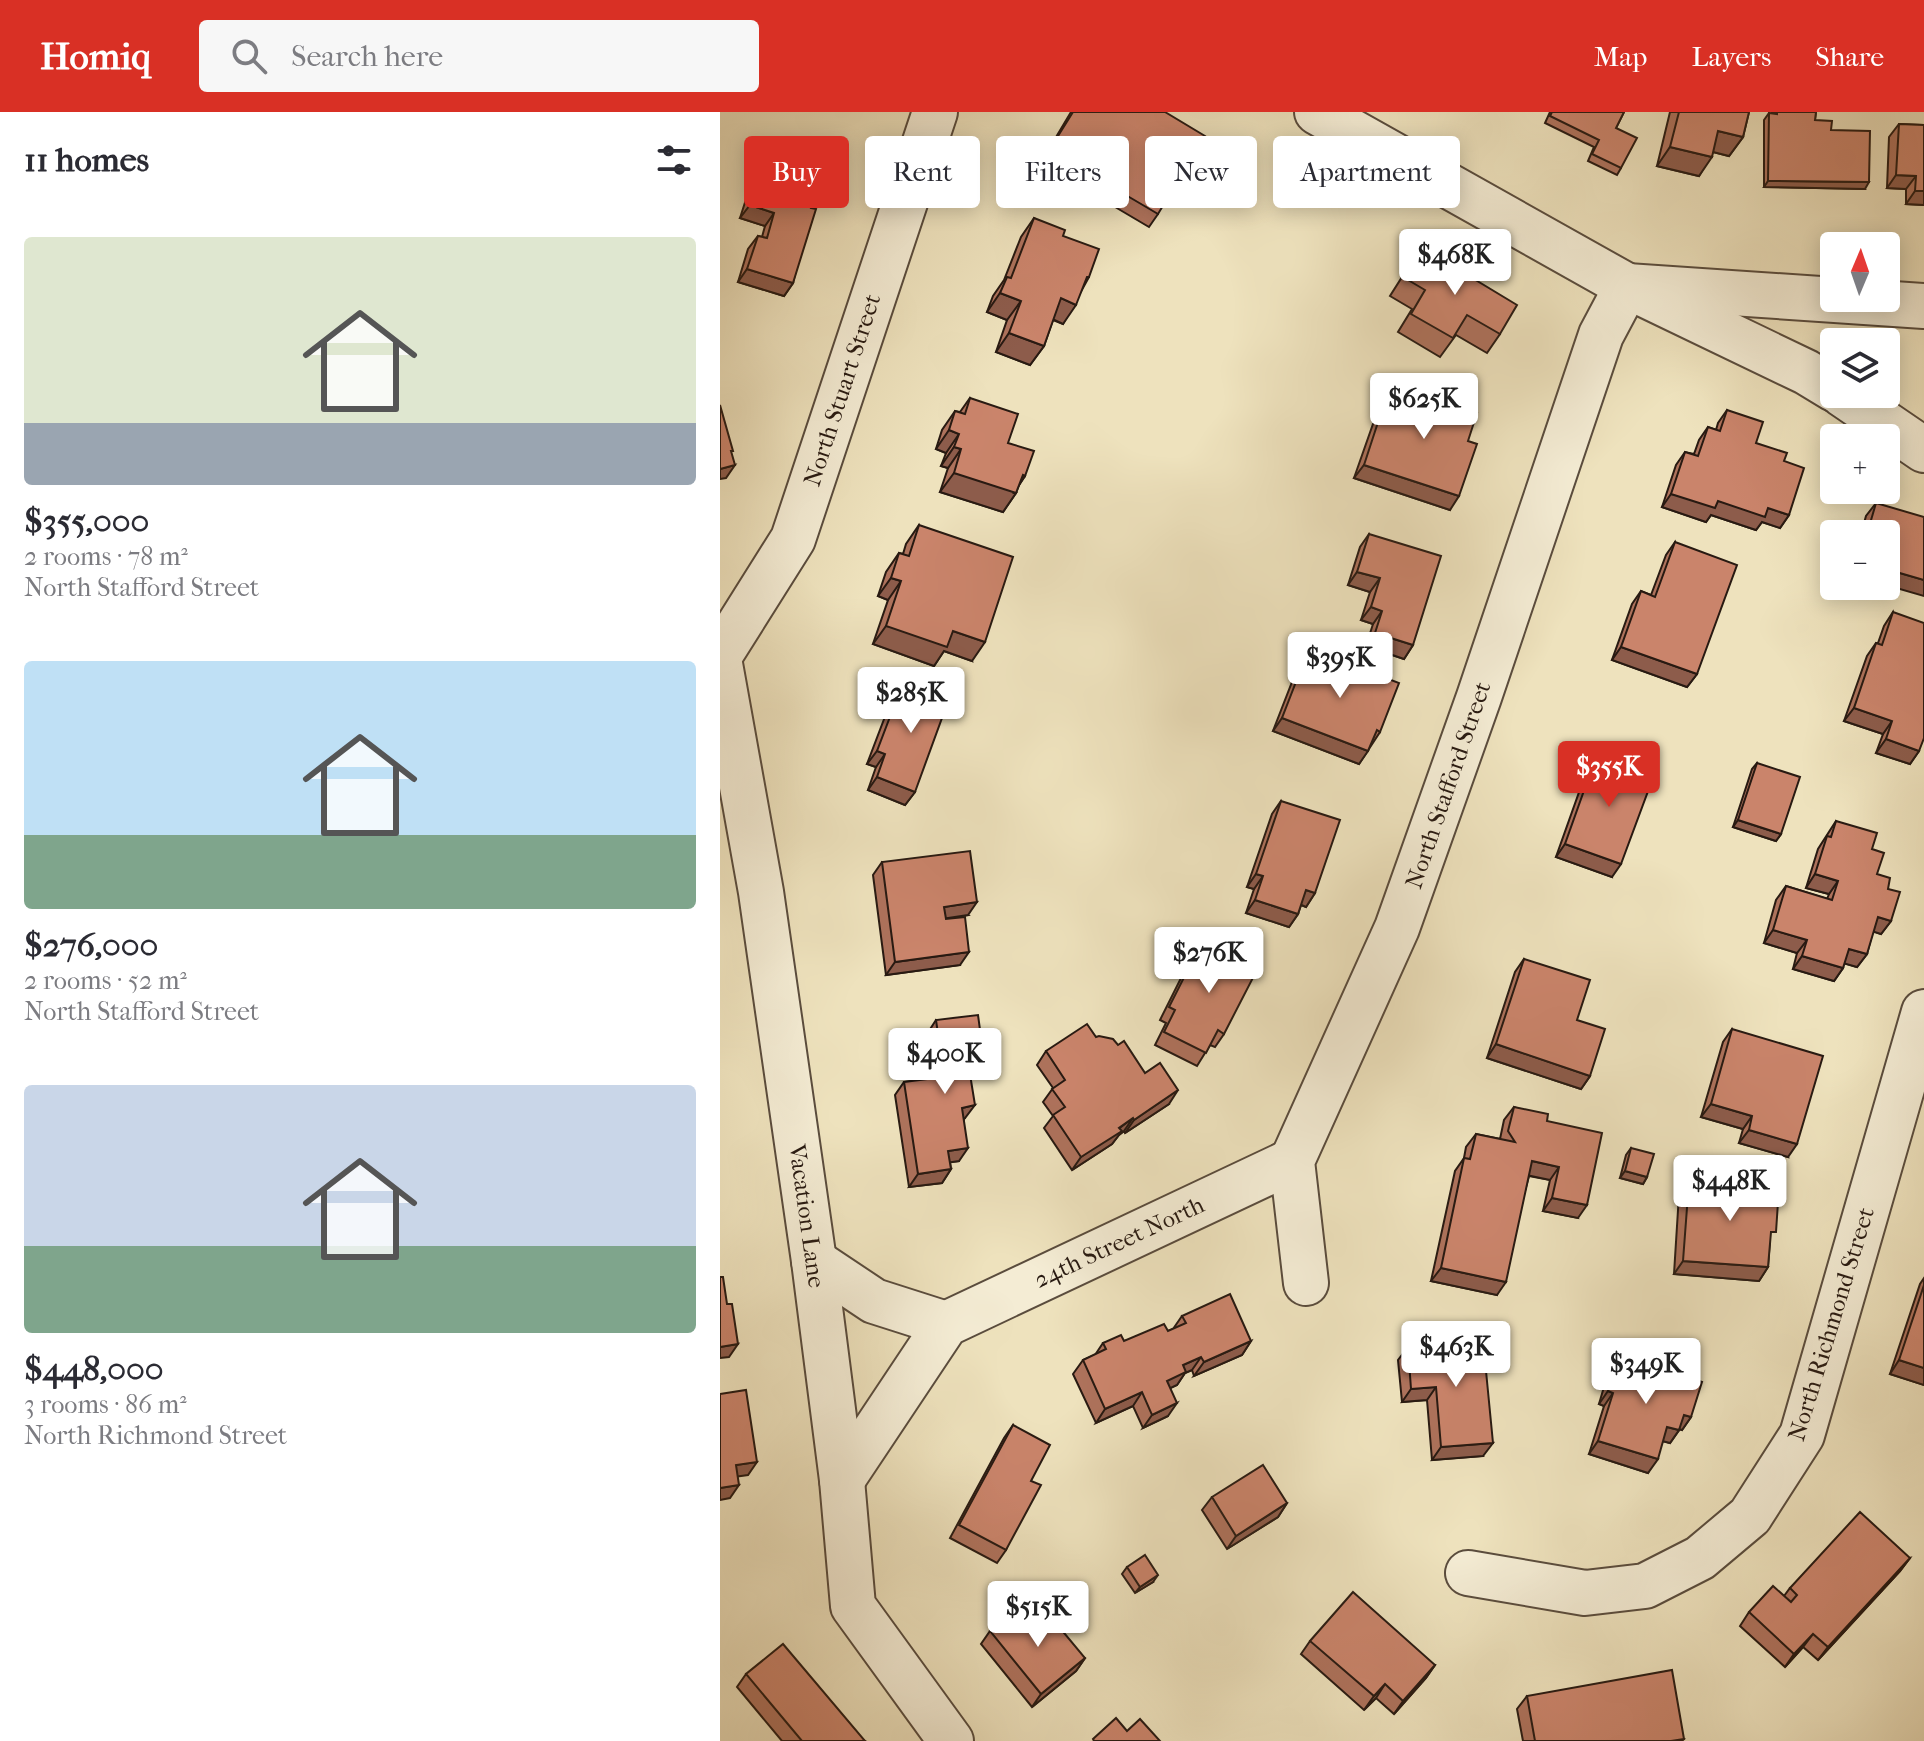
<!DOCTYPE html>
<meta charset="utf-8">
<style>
:root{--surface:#fff;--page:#f7f7f7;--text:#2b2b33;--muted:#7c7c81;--accent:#d93025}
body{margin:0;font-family:"IM FELL French Canon",serif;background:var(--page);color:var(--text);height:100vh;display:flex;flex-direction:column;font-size:30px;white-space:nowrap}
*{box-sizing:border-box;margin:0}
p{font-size:26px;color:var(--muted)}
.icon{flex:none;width:44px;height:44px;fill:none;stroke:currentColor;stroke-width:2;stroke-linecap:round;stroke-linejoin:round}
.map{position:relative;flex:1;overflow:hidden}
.details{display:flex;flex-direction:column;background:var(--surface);width:720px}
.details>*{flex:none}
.hud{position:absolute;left:24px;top:24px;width:760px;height:72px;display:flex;gap:16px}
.needle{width:52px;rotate:2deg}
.tools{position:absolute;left:1100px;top:120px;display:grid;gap:16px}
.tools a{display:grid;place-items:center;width:80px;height:80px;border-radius:8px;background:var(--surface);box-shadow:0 4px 20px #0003;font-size:40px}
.price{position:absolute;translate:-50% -68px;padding:0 18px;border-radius:8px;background:#fff;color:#222;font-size:26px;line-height:52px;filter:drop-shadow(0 2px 4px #0008)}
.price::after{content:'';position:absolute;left:50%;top:48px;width:24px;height:18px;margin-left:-12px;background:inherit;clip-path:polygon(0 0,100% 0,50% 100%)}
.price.current{background:var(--accent);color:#fff}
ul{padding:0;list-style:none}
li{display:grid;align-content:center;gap:16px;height:424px;padding:0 24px}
li span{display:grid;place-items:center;height:248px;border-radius:8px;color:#555}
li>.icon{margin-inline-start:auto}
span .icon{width:144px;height:144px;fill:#fffc;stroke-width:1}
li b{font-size:34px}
h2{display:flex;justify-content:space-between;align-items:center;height:96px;padding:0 24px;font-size:34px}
.chip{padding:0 28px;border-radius:8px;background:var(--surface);box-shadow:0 4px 20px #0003;font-size:28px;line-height:72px}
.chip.current{background:var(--accent);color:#fff}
header{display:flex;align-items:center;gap:48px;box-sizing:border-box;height:112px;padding:0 40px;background:var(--accent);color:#fff}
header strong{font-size:38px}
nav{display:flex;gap:44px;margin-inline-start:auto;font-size:28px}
.search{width:560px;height:72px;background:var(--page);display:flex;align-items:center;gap:20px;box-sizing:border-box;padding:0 28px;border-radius:8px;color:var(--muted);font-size:30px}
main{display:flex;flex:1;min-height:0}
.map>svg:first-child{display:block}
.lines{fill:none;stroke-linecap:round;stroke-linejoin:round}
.minor-casing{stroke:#5a4c3d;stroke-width:48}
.minor{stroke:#f4ecd4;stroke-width:44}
.wall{fill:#ae725c;stroke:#281a12;stroke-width:2}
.shaded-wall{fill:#8d5c4b;stroke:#281a12;stroke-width:2}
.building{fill:#ca846b;stroke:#281a12;stroke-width:2}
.labels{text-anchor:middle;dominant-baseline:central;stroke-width:6;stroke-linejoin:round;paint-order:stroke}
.street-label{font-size:24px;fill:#281a12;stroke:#f4ecd4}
</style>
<header>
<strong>Homiq</strong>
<div class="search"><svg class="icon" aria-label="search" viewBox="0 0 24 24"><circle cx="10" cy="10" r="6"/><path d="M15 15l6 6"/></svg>Search here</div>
<nav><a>Map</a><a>Layers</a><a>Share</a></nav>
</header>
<main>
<section class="details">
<h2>11 homes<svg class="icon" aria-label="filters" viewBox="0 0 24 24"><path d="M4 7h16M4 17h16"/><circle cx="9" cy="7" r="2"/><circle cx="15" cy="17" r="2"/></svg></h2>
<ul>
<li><span style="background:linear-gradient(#dfe7d0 75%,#9aa5b1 0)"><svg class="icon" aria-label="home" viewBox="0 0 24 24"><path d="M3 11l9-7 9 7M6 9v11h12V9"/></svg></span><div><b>$355,000</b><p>2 rooms · 78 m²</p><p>North Stafford Street</p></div></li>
<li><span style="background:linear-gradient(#bfe0f5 70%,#7fa58c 0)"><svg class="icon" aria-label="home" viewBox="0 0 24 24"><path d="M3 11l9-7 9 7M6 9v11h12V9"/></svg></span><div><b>$276,000</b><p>2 rooms · 52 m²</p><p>North Stafford Street</p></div></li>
<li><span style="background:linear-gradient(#c9d6e8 65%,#7fa58c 0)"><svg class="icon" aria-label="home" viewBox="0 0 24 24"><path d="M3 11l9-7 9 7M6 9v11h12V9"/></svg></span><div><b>$448,000</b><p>3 rooms · 86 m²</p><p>North Richmond Street</p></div></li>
</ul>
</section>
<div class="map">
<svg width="1204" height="1629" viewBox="0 0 1204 1629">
<rect width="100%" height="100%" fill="#eee2bd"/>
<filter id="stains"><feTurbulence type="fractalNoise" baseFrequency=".0025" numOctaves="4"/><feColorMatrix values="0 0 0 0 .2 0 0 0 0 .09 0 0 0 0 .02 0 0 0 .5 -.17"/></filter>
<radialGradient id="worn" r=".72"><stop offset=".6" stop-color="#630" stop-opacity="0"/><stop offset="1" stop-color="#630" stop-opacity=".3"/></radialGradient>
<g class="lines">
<defs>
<g id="minor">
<path d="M597 0 907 174 1086 260 1114 277"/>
<path d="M1122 282 1204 338"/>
<path d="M0 543 73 427 215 0"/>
<path d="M0 552 41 780 94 1149 122 1368 133 1494 231 1629"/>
<path d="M94 1149 154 1189 226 1212"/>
<path d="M586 1171 572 1049 677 816 759 585 881 223 907 174 1204 194"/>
<path d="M122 1368 226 1212 572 1049"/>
<path d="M748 1461 865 1481 925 1474 980 1446 1030 1404 1082 1323 1204 900"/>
</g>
</defs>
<!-- minor casing -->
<use href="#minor" class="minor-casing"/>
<!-- minor -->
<use href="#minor" class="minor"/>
</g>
<!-- wall -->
<g class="wall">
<path d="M351 0H445L438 102 429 115 390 92 398 78 329 37Z"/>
<path d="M830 0H904L896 16 901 56 897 63 868 49 874 35 825 11Z"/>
<path d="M950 0H1029L1023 25 1009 44 993 40 979 64 937 54Z"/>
<path d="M1052 0H1096L1095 8 1111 18 1145 77 1044 75V8L1049 1 1052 2Z"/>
<path d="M1179 12 1204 13V93L1186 92V77L1167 76 1169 25Z"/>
<path d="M39 65 91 96 73 171 64 184 18 170 28 137 38 124 42 125 45 114 20 106 29 78Z"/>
<path d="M314 106 343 124 369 165 343 212 333 208 324 234 310 253 276 240 287 208 267 200 273 184 284 168 301 125Z"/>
<path d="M701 135 780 222 767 241 736 223 720 245 678 220 692 197 670 184Z"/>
<path d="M674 273 748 329 730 398 634 366 653 312 660 302 665 286Z"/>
<path d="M250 286 288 331 305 364 299 373 296 381 283 400 220 380 228 356 221 354 226 341 216 337 222 318 235 299 240 300Z"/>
<path d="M1007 298 1036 331 1064 349 1069 403 1060 416 1042 410 1036 418 991 403 986 410 942 395 956 353 965 340 974 342 979 328 988 315 996 318 998 311Z"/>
<path d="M1156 391 1166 422H1141L1146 404Z"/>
<path d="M199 413 252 549 224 539 214 554 153 532 168 488 158 484 166 460 179 441 183 442 186 432Z"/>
<path d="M649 422 693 533 684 547 646 534 653 512 641 508 650 480 628 473 640 435Z"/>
<path d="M955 430 977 562 967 575 892 548 912 492 921 479 931 483 946 443Z"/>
<path d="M1173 500 1199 639 1190 652 1156 641 1163 622 1124 609 1147 544 1156 531H1158L1164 514Z"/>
<path d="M588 539 660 620 639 652 553 619 579 552Z"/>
<path d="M189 569 195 680 185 693 148 678 156 655 147 652 166 602 176 589 177 590 180 582Z"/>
<path d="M877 642 892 765 836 745 868 655Z"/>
<path d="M1037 651 1061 722 1056 729 1013 715 1032 657Z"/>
<path d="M561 689 595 781 586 795 581 793 578 802 569 815 526 801 534 777 527 775 552 702Z"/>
<path d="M1116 709 1152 737 1157 762 1168 777 1171 809 1161 822 1153 819 1147 842 1137 855 1124 851 1123 856 1114 869 1073 857 1077 841 1044 831 1056 788 1066 774 1107 787 1109 782 1086 776 1098 737Z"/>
<path d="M162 750 248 803 225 806 240 853 166 863 153 763Z"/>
<path d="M484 826 504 922 495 935 490 933 477 954 435 933 446 911 440 908 474 840Z"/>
<path d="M804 847 857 908 870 964 861 977 767 946 795 860Z"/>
<path d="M216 908 264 947 255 961H250L245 1006 244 1007 239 1049 230 1050 231 1057 222 1071 189 1075 175 983 184 970 213 966 207 922Z"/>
<path d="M1012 917 1068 1045 1019 1031 1023 1017 981 1005 1003 930Z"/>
<path d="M376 925 398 933 425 961 449 992 405 1021 404 1019 399 1023 392 1032 352 1058 324 1016 333 1004 323 990 333 976 317 953 326 939Z"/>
<path d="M794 995 827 1009 858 1106 823 1099 830 1068 809 1064 777 1183 711 1169 735 1059 744 1046 746 1035 756 1022 780 1027 784 1008Z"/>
<path d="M911 1036 927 1065 923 1072 900 1066 906 1043Z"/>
<path d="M969 1069 1050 1128 1048 1155 1039 1169 954 1162 959 1082Z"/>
<path d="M1204 1166V1273L1170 1262 1200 1172Z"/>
<path d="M462 1204 531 1229 522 1243 474 1264 472 1258 465 1261 457 1273 450 1276 448 1304 423 1316 413 1294 376 1311 353 1262 363 1248 375 1243 383 1231 404 1229 448 1219 453 1217Z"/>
<path d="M688 1235 763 1344 712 1348 707 1288 682 1290 678 1248Z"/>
<path d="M898 1244 971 1305 962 1318 960 1317 950 1331 943 1329 928 1361 869 1342 884 1294 879 1292 889 1258Z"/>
<path d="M293 1313 311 1369 286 1438 277 1451 230 1426 284 1326Z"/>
<path d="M492 1385 567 1391 558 1405 507 1437 482 1398Z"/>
<path d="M1190 1446 1180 1459 1098 1548 1083 1535 1065 1555 1020 1514 1029 1500 1064 1484 1070 1476Z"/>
<path d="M407 1455 433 1470 415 1481 402 1462Z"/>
<path d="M304 1515 365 1546 356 1559 312 1595 261 1532 270 1519Z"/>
<path d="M590 1529 715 1553 706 1566 674 1602 656 1586 644 1598 581 1542Z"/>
<path d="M26 1562 145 1629H62L17 1575Z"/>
<path d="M807 1584 964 1627 962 1629H803L797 1597Z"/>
</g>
<!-- shaded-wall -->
<g class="shaded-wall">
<path d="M998 19 1023 25 1009 44 985 38Z"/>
<path d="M950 35 992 45 979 64 937 54Z"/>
<path d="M1176 63 1196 64 1186 77 1167 76Z"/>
<path d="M1048 69 1149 70 1145 77 1044 75Z"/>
<path d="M1195 79H1204V93L1186 92Z"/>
<path d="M30 93 54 101 45 114 20 106Z"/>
<path d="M27 157 73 171 64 184 18 170Z"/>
<path d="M280 181 301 189 287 208 267 200Z"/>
<path d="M341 186 356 193 343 212 328 205Z"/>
<path d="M289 221 324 234 310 253 276 240Z"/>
<path d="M229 318 239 322 226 341 216 337Z"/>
<path d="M234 335 241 337 228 356 221 354Z"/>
<path d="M15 353 6 366 0 367V357Z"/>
<path d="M644 353 739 384 730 398 634 366Z"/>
<path d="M234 361 303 363 305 364 294 381H296L283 400 220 380Z"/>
<path d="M951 382 1048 396 1069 403 1060 416 1042 410 1036 418 991 403 986 410 942 395Z"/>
<path d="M1166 457 1204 468V484L1166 473Z"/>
<path d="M637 460 660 466 650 480 628 473Z"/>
<path d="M171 466 181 469 168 488 158 484Z"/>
<path d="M651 495 662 499 653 512 641 508Z"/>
<path d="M166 514 233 519 265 530 252 549 224 539 214 554 153 532Z"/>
<path d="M655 521 693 533 684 547 646 534Z"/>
<path d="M901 535 977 562 967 575 892 548Z"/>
<path d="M1134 596 1172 609 1163 622 1124 609Z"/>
<path d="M562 606 648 639 639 652 553 619Z"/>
<path d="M1166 627 1199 639 1190 652 1156 641Z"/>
<path d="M157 639 165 642 156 655 147 652Z"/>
<path d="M157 665 195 680 185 693 148 678Z"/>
<path d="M1018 708 1061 722 1056 729 1013 715Z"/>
<path d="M845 732 901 752 892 765 836 745Z"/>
<path d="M536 762 543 764 534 777 527 775Z"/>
<path d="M1095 762 1118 769 1109 782 1086 776Z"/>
<path d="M586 778 595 781 586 795 577 791Z"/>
<path d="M535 788 578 802 569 815 526 801Z"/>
<path d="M257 790 248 803 215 808 224 795Z"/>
<path d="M1158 805 1171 809 1161 822 1148 818Z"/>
<path d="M1053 818 1087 828 1077 841 1044 831Z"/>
<path d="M1129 837 1147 842 1137 855 1119 850Z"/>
<path d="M249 840 240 853 166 863 175 850Z"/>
<path d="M1082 844 1123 856 1114 869 1073 857Z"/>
<path d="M776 932 870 964 861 977 767 946Z"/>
<path d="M264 947 255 961 239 963 248 950Z"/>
<path d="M458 978 449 992 405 1021 414 1008Z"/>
<path d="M991 992 1032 1004 1023 1017 981 1005Z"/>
<path d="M255 993 245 1006 233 1009 242 996Z"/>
<path d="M413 1006 404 1019 399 1023 392 1032 352 1058 361 1045Z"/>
<path d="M1029 1018 1077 1032 1068 1045 1019 1031Z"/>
<path d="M248 1036 239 1049 219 1052 228 1039Z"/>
<path d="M812 1049 839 1055 830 1068 802 1062Z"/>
<path d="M231 1057 222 1071 189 1075 198 1062Z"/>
<path d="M905 1059 927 1065 923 1072 900 1066Z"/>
<path d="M832 1086 867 1093 858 1106 823 1099Z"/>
<path d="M963 1149 1048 1155 1039 1169 954 1162Z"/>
<path d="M721 1156 786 1170 777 1183 711 1169Z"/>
<path d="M531 1229 522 1243 474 1264 484 1250Z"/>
<path d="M18 1232 9 1245 0 1246V1235Z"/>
<path d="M481 1245 472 1258 465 1261 457 1273 438 1282 447 1269 463 1253Z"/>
<path d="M1179 1248 1204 1256V1273L1170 1262Z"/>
<path d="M716 1275 707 1288 682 1290 691 1277Z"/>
<path d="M888 1279 893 1281 884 1294 879 1292Z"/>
<path d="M422 1280 413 1294 376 1311 385 1297Z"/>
<path d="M457 1291 448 1304 423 1316 432 1303Z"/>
<path d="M964 1303 971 1305 962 1318 955 1316Z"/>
<path d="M947 1315 959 1318 950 1331 938 1328Z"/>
<path d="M878 1329 938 1347 928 1361 869 1342Z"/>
<path d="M773 1331 763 1344 712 1348 721 1335Z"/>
<path d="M37 1350 28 1363 7 1366 16 1353Z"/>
<path d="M19 1373 10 1386 0 1388V1376Z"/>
<path d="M567 1391 558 1405 507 1437 516 1424Z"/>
<path d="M1190 1446 1180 1459 1098 1548 1108 1535Z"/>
<path d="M438 1463 433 1470 415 1481 420 1475Z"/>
<path d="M1093 1522 1083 1535 1065 1555 1074 1542Z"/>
<path d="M365 1546 356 1559 312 1595 321 1582Z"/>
<path d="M715 1553 706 1566 674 1602 683 1589Z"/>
<path d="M665 1572 656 1586 644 1598 654 1584Z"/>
</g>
<!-- building -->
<g class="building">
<path d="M353 0H445L485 24 438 102 399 79 407 65 338 24Z"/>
<path d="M832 0H904L896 16 917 26 901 56 872 42 879 28 830 4Z"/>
<path d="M959 0H1029L1023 25 998 19 992 45 950 35Z"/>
<path d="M1057 0H1096L1095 8 1112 9 1111 18 1150 19 1149 70 1048 69 1049 1 1057 2Z"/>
<path d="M1179 12 1204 13V79H1195L1196 64 1176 63Z"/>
<path d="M39 65 95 82 91 96 96 97 73 171 27 157 38 124 47 126 54 101 30 93Z"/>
<path d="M314 106 345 118 343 124 379 137 369 165H367L356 193 341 186 324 234 289 221 301 189 280 181 287 165 291 166Z"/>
<path d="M701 135 797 193 780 222 747 203 733 226 691 202 705 178 683 165Z"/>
<path d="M674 273 757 301 748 329 757 332 739 384 644 353 662 298 665 299Z"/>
<path d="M250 286 298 302 288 331 314 339 305 364 303 363 296 381 234 361 241 337 234 335 239 322 229 318 235 299 245 302Z"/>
<path d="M0 293 13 339H11L15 353 0 357Z"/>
<path d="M1007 298 1043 310 1036 331 1067 341 1064 349 1084 356 1069 403 1048 396 1045 405 998 389 995 396 951 382 965 340 978 344 988 315 1000 319Z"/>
<path d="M1156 391 1204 405V468L1166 457V422H1147Z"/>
<path d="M199 413 293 445 265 530 233 519 227 535 166 514 181 469 171 466 179 441 189 444Z"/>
<path d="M649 422 721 444 693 533 655 521 662 499 651 495 660 466 637 460Z"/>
<path d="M955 430 1017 453 977 562 901 535 921 479 935 485Z"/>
<path d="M1173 500 1204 511V626L1199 639 1166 627 1172 609 1134 596 1156 531 1162 533Z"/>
<path d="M588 539 608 547 609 544 679 571 660 620 657 618 648 639 562 606Z"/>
<path d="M189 569 230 584 195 680 157 665 165 642 157 639 176 589 181 591Z"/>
<path d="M877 642 934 663 901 752 845 732Z"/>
<path d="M1037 651 1080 665 1061 722 1018 708Z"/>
<path d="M561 689 620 708 595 781 586 778 578 802 535 788 543 764 536 762Z"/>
<path d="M1116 709 1157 721 1152 737 1164 741 1157 762 1170 766 1168 777 1180 780 1171 809 1158 805 1147 842 1129 837 1123 856 1082 844 1087 828 1053 818 1066 774 1112 788 1118 769 1095 762 1107 724 1111 725Z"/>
<path d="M250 739 257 790 224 795 226 807 245 805 249 840 175 850 162 750Z"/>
<path d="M484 826 539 854 504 922 498 918 486 941 444 920 455 898 449 895Z"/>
<path d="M804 847 870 868 857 908 885 917 870 964 776 932Z"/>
<path d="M258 903 264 947 248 950 255 993 242 996 248 1036 228 1039 231 1057 198 1062 184 970 224 965 216 908Z"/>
<path d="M367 912 376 925 379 924 393 927 398 933 404 929 425 961 440 951 458 978 414 1008 413 1006 399 1016 402 1019 361 1045 333 1003 345 995 332 977 345 968 326 939Z"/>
<path d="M1012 917 1103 944 1077 1032 1029 1018 1032 1004 991 992Z"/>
<path d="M794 995 828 1002 827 1009 882 1021 867 1093 832 1086 839 1055 812 1049 786 1170 721 1156 744 1046 750 1047 756 1022 795 1030 788 1019Z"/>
<path d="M911 1036 934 1042 927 1065 905 1059Z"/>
<path d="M969 1069 1059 1075 1056 1120H1051L1048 1155 963 1149Z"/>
<path d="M0 1165H3L7 1192H12L18 1232 0 1235Z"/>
<path d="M1204 1173V1256L1179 1248Z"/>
<path d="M510 1182 531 1229 484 1250 481 1245 463 1253 466 1260 447 1269 457 1291 432 1303 422 1280 385 1297 363 1248 386 1237 383 1231 401 1223 404 1229 444 1212 448 1219 466 1211 462 1204Z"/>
<path d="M763 1228 773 1331 721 1335 716 1275 691 1277 688 1235Z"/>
<path d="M898 1244 982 1270 971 1305 964 1303 959 1318 947 1315 938 1347 878 1329 893 1281 888 1279Z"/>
<path d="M26 1278 37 1350 16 1353 19 1373 0 1376V1282Z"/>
<path d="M293 1313 330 1333 311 1369 321 1373 286 1438 239 1413Z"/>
<path d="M543 1353 567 1391 516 1424 492 1385Z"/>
<path d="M1140 1400 1190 1446 1108 1535 1093 1522 1074 1542 1029 1500 1053 1474 1071 1490 1077 1483 1070 1476Z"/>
<path d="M425 1443 438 1463 420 1475 407 1455Z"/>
<path d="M633 1480 715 1553 683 1589 665 1572 654 1584 590 1529Z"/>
<path d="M325 1498 365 1546 321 1582 270 1519 292 1501 304 1515Z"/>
<path d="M63 1532 145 1629H82L26 1562Z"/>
<path d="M952 1558 964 1627 951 1629H815L807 1584Z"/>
<path d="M396 1606 407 1619 420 1607 440 1629H374L373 1627Z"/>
</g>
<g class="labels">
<!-- street labels -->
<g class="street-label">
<text transform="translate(122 278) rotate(-72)">North Stuart Street</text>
<text transform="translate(728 673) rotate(-71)">North Stafford Street</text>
<text transform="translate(87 1104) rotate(82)">Vacation Lane</text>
<text transform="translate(399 1130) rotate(-25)">24th Street North</text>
<text transform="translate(1111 1212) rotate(-73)">North Richmond Street</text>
</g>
</g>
<rect width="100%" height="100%" filter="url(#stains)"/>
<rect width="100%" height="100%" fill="url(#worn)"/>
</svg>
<div class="tools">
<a><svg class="needle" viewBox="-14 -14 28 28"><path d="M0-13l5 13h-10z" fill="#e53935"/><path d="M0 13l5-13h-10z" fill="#7c7c81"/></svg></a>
<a><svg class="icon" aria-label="layers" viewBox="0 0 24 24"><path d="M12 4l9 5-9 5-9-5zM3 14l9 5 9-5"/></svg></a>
<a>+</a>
<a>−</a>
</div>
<b class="price" style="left:735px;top:185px">$468K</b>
<b class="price" style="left:704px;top:329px">$625K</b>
<b class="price" style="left:620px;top:588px">$395K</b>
<b class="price" style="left:191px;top:623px">$285K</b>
<b class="price current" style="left:889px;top:697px">$355K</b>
<b class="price" style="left:489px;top:883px">$276K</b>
<b class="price" style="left:225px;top:984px">$400K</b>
<b class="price" style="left:1010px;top:1111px">$448K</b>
<b class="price" style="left:736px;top:1277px">$463K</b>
<b class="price" style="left:926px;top:1294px">$349K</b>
<b class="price" style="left:318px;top:1537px">$515K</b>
<div class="hud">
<a class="chip current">Buy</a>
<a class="chip">Rent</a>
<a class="chip">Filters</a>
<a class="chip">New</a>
<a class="chip">Apartment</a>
</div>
</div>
</main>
